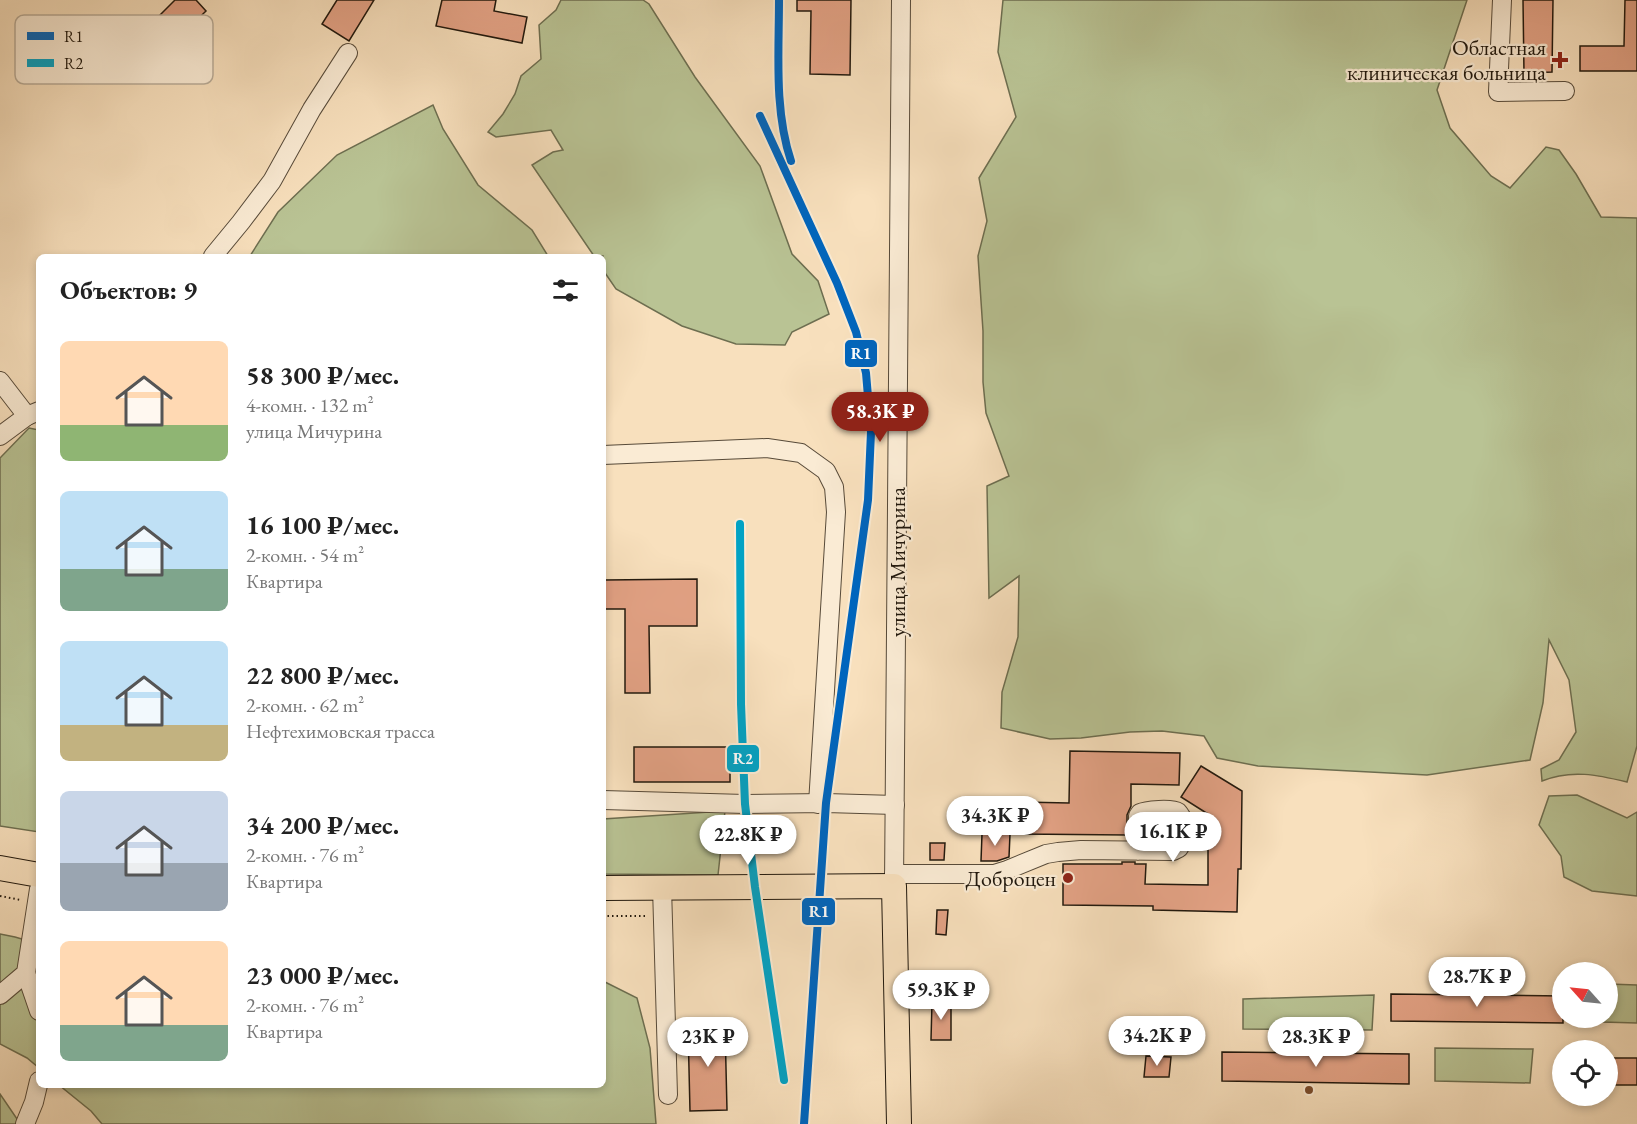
<!DOCTYPE html>
<html lang="ru">
<meta charset="utf-8">
<style>
:root{--surface:#fff;--page:#f2f2f2;--text:#222;--muted:#767676;--accent:#8f2418}
body{margin:0;font-family:"EB Garamond",serif;background:var(--page);color:var(--text);height:100vh;display:flex;flex-direction:column;font-size:22px;white-space:nowrap}
*{box-sizing:border-box;margin:0}
p{font-size:20px;color:var(--muted)}
.icon{flex:none;width:33px;height:33px;fill:none;stroke:currentColor;stroke-width:2;stroke-linecap:round;stroke-linejoin:round}
.map{position:relative;flex:1;overflow:hidden}
.sheet{position:absolute;left:36px;top:254px;width:570px;height:834px;display:flex;flex-direction:column;background:var(--surface);border-radius:9px;box-shadow:0 3px 9px #0003}
.sheet>*{flex:none}
.needle{width:39px;rotate:297deg}
.controls{position:absolute;left:1552px;top:962px;display:grid;gap:12px}
.controls a{display:grid;place-items:center;width:66px;height:66px;border-radius:50%;background:var(--surface);box-shadow:0 3px 9px #0003;font-size:30px}
.price{position:absolute;translate:-50% -51px;padding:0 14px;border-radius:21px;background:#fff;color:#222;font-size:20px;line-height:39px;filter:drop-shadow(0 2px 3px #0008)}
.price::after{content:'';position:absolute;left:50%;top:36px;width:18px;height:14px;margin-left:-9px;background:inherit;clip-path:polygon(0 0,100% 0,50% 100%)}
.price.on{background:var(--accent);color:#fff}
ul{padding:0;list-style:none}
li{display:flex;align-items:center;gap:18px;height:150px;padding:0 24px}
li span{display:grid;place-items:center;flex:none;width:168px;height:120px;border-radius:9px;color:#555}
li>.icon{margin-inline-start:auto}
span .icon{width:72px;height:72px;fill:#fffc;stroke-width:1}
li b{font-size:26px}
h2{display:flex;justify-content:space-between;align-items:center;height:72px;padding:0 24px;font-size:26px}
.map>svg:first-child{display:block}
.green{fill:#b9c394;stroke:#6d6e50;stroke-width:1.5}
.building{fill:#e3a285;stroke:#21180d;stroke-width:1.5}
.lines{fill:none;stroke-linecap:round;stroke-linejoin:round}
.minor-casing{stroke:#574a39;stroke-width:20}
.major-casing{stroke:#21180d;stroke-width:26}
.path{stroke:#21180d;stroke-width:2;stroke-dasharray:1.5 3;stroke-linecap:butt}
.minor{stroke:#faebd4;stroke-width:18}
.major{stroke:#f8e0bd;stroke-width:24}
.rail-1-casing{stroke:#faebd4;stroke-width:12}
.rail-2-casing{stroke:#faebd4;stroke-width:12}
.rail-1{stroke:#0065bd;stroke-width:8}
.rail-2{stroke:#02a2c4;stroke-width:8}
.poi-dot{fill:#8f2418;stroke:#faebd4;stroke-width:2}
.bus-dot{fill:#7a4b2a;stroke:#faebd4;stroke-width:2}
.labels{text-anchor:middle;dominant-baseline:central;stroke-width:4.5;stroke-linejoin:round;paint-order:stroke}
.poi-label{font-size:22px;fill:#21180d;stroke:#faebd4;text-anchor:end}
.street-label{font-size:22px;fill:#21180d;stroke:#faebd4}
.key{fill:#faebd4;stroke:#b9ac98;stroke-width:1.5}
.key-label{font-size:16px;fill:#21180d}
.line-badge{stroke:#faebd4;stroke-width:2}
.badge-label{font-size:16px;text-anchor:middle;font-weight:bold;fill:#fff}
</style>
<div class="map">
<svg width="1637" height="1124" viewBox="0 0 1637 1124">
<rect width="100%" height="100%" fill="#f8e0bd"/>
<filter id="stains"><feTurbulence type="fractalNoise" baseFrequency=".00333" numOctaves="4"/><feColorMatrix values="0 0 0 0 .2 0 0 0 0 .09 0 0 0 0 .02 0 0 0 .5 -.17"/></filter>
<radialGradient id="worn" r=".72"><stop offset=".6" stop-color="#630" stop-opacity="0"/><stop offset="1" stop-color="#630" stop-opacity=".3"/></radialGradient>
<!-- green -->
<g class="green">
<path d="M561 0H643L649 4 695 77 760 166 792 254 818 281 829 314 792 332 785 345 736 344 682 326 616 289 603 270V256H594L532 165 553 152 563 150 551 130 496 137 488 132 503 114 515 94 521 76 541 59 539 25 556 10Z"/>
<path d="M1003 0H1467L1437 90 1450 128 1491 176 1510 188 1546 147 1559 150 1576 174 1601 217 1637 218V746L1627 782C1598 775 1571 769 1542 781L1541 769 1559 760 1576 732 1569 680 1549 640 1543 703 1530 760 1427 775 1258 766 1217 758 1204 736 1162 731 1130 732 1081 738 1050 739 1001 728 1002 692 1018 637 1019 576 989 598 987 486 1009 476 986 413 983 382V331L978 256 987 221 979 178 1016 117 998 52Z"/>
<path d="M433 105 443 129 478 185 532 230 548 256H250L278 212 337 155Z"/>
<path d="M29 428 39 430V832L0 826V458Z"/>
<path d="M1577 795 1627 818 1637 812V896L1592 891 1564 877 1561 856 1539 825 1549 796Z"/>
<path d="M725 811 718 875 603 874V819Z"/>
<path d="M0 934 15 937 39 944V1068L27 1058 0 1044Z"/>
<path d="M603 981 637 998 650 1048 656 1124H102L91 1111 59 1085 603 1084Z"/>
<path d="M1608 984 1637 985V1023L1602 1022V1017H1608Z"/>
<path d="M1374 995 1372 1030 1243 1029V999Z"/>
<path d="M1435 1048 1533 1049 1530 1083 1435 1081Z"/>
<path d="M0 1094 17 1119 25 1124H0Z"/>
</g>
<!-- building -->
<g class="building">
<path d="M175 0H196L206 11 173 43 153 22Z"/>
<path d="M337 0H374L349 41 322 24Z"/>
<path d="M442 0H496L494 11 527 17 522 43 436 26Z"/>
<path d="M797 0H851L850 75 810 74 811 11H797Z"/>
<path d="M1523 0H1553L1552 72 1524 73Z"/>
<path d="M1625 0H1637V71H1580V46H1624Z"/>
<path d="M697 579V626H649L650 693H625V609H605V580Z"/>
<rect x="634" y="747" width="96" height="35"/>
<path d="M1070 751 1180 753 1179 785 1131 784V806L1127 815V835L1021 834 1022 802 1069 803Z"/>
<path d="M1201 766 1242 791 1241 869H1238L1237 912 1153 910V906L1063 905V864H1122V862H1135V864H1146L1145 884 1208 885V814L1181 797Z"/>
<path d="M982 834H1010L1009 857 997 861H981Z"/>
<path d="M930 843H945L944 860H930Z"/>
<path d="M937 910H948L946 935 936 934Z"/>
<path d="M1391 994 1563 996V1023L1391 1021Z"/>
<path d="M932 1002H951V1040H931Z"/>
<path d="M725 1026 727 1110 690 1111 688 1027Z"/>
<path d="M1222 1052 1409 1054V1084L1222 1081Z"/>
<path d="M1146 1056 1171 1057 1169 1077H1144Z"/>
<rect x="1608" y="1058" width="29" height="27"/>
</g>
<g class="lines">
<defs>
<g id="minor">
<path d="M1502 0 1498 92 1565 91"/>
<path d="M213 256 241 222 272 181 312 109 348 53"/>
<path d="M0 381 27 416"/>
<path d="M0 436 27 416 39 411"/>
<path d="M603 455 767 448 801 453 826 471 834 487 836 512 818 804"/>
<path d="M603 800 745 804 826 803 895 805"/>
<path d="M894 874H994L1007 870 1046 854 1058 852 1081 850 1173 851 1179 848 1181 844V816C1180 815 1179 813 1178 812 1172 808 1146 810 1140 813L1138 816V851"/>
<path d="M894 886 901 0"/>
<path d="M662 887 668 1095"/>
<path d="M26 973 39 1011"/>
<path d="M0 995 26 973 39 889"/>
<path d="M25 1124 34 1102 39 1081"/>
</g>
<g id="major">
<path d="M0 868 39 875"/>
<path d="M603 888 894 886 899 1124"/>
</g>
</defs>
<!-- minor casing -->
<use href="#minor" class="minor-casing"/>
<!-- major casing -->
<use href="#major" class="major-casing"/>
<!-- path -->
<g class="path">
<path d="M0 896 21 900"/>
<path d="M603 916H648"/>
</g>
<!-- minor -->
<use href="#minor" class="minor"/>
<!-- major -->
<use href="#major" class="major"/>
<defs>
<g id="rail-1">
<path d="M779 0C779 53 774 110 791 161"/>
<path d="M760 116 837 283 856 332 866 373 871 432 868 500 826 803 804 1124"/>
</g>
<path id="rail-2" d="M740 524 741 704 745 804 755 887 784 1080"/>
</defs>
<!-- rail-1 casing -->
<use href="#rail-1" class="rail-1-casing"/>
<!-- rail-2 casing -->
<use href="#rail-2" class="rail-2-casing"/>
<!-- rail-1 -->
<use href="#rail-1" class="rail-1"/>
<!-- rail-2 -->
<use href="#rail-2" class="rail-2"/>
</g>
<!-- markers -->
<g class="poi-dot">
<path d="M1557 51h6v6h6v6h-6v6h-6v-6h-6v-6h6z"/>
<circle cx="1068" cy="878" r="6"/>
</g>
<circle class="bus-dot" cx="1309" cy="1090" r="5"/>
<g class="labels">
<!-- poi labels -->
<g class="poi-label">
<text x="1546" y="47">Областная<tspan x="1546" dy="25">клиническая больница</tspan></text>
<text x="1056" y="878">Доброцен</text>
</g>
<!-- street labels -->
<g class="street-label">
<text transform="translate(897 562) rotate(-90)">улица Мичурина</text>
</g>
</g>
<!-- legend -->
<rect x="15" y="15" width="198" height="69" rx="9" class="key"/>
<rect x="27" y="32" width="27" height="8" fill="#0065bd"/>
<rect x="27" y="59" width="27" height="8" fill="#02a2c4"/>
<g class="key-label">
<text x="64" y="42">R1</text>
<text x="64" y="69">R2</text>
</g>
<g class="line-badge">
<rect x="844" y="339" width="34" height="29" rx="6" fill="#0065bd"/>
<rect x="726" y="744" width="34" height="29" rx="6" fill="#02a2c4"/>
<rect x="801" y="897" width="35" height="29" rx="6" fill="#0065bd"/>
</g>
<g class="badge-label">
<text x="861" y="359">R1</text>
<text x="743" y="764">R2</text>
<text x="819" y="917">R1</text>
</g>
<rect width="100%" height="100%" filter="url(#stains)"/>
<rect width="100%" height="100%" fill="url(#worn)"/>
</svg>
<div class="controls">
<a><svg class="needle" viewBox="-14 -14 28 28"><path d="M0-13l5 13h-10z" fill="#e53935"/><path d="M0 13l5-13h-10z" fill="#767676"/></svg></a>
<a><svg class="icon" aria-label="locate" viewBox="0 0 24 24"><circle cx="12" cy="12" r="6"/><path d="M12 2v4M12 18v4M2 12h4M18 12h4"/></svg></a>
</div>
<b class="price on" style="left:880px;top:443px">58.3K ₽</b>
<b class="price" style="left:995px;top:847px">34.3K ₽</b>
<b class="price" style="left:1173px;top:863px">16.1K ₽</b>
<b class="price" style="left:748px;top:866px">22.8K ₽</b>
<b class="price" style="left:1477px;top:1008px">28.7K ₽</b>
<b class="price" style="left:941px;top:1021px">59.3K ₽</b>
<b class="price" style="left:1157px;top:1067px">34.2K ₽</b>
<b class="price" style="left:708px;top:1068px">23K ₽</b>
<b class="price" style="left:1316px;top:1068px">28.3K ₽</b>
<section class="sheet">
<h2>Объектов: 9<svg class="icon" aria-label="filters" viewBox="0 0 24 24"><path d="M4 7h16M4 17h16"/><circle cx="9" cy="7" r="2"/><circle cx="15" cy="17" r="2"/></svg></h2>
<ul>
<li><span style="background:linear-gradient(#ffd9b3 70%,#8fb573 0)"><svg class="icon" aria-label="home" viewBox="0 0 24 24"><path d="M3 11l9-7 9 7M6 9v11h12V9"/></svg></span><div><b>58 300 ₽/мес.</b><p>4-комн. · 132 m²</p><p>улица Мичурина</p></div></li>
<li><span style="background:linear-gradient(#bfe0f5 65%,#7fa58c 0)"><svg class="icon" aria-label="home" viewBox="0 0 24 24"><path d="M3 11l9-7 9 7M6 9v11h12V9"/></svg></span><div><b>16 100 ₽/мес.</b><p>2-комн. · 54 m²</p><p>Квартира</p></div></li>
<li><span style="background:linear-gradient(#bfe0f5 70%,#c2b280 0)"><svg class="icon" aria-label="home" viewBox="0 0 24 24"><path d="M3 11l9-7 9 7M6 9v11h12V9"/></svg></span><div><b>22 800 ₽/мес.</b><p>2-комн. · 62 m²</p><p>Нефтехимовская трасса</p></div></li>
<li><span style="background:linear-gradient(#c9d6e8 60%,#9aa5b1 0)"><svg class="icon" aria-label="home" viewBox="0 0 24 24"><path d="M3 11l9-7 9 7M6 9v11h12V9"/></svg></span><div><b>34 200 ₽/мес.</b><p>2-комн. · 76 m²</p><p>Квартира</p></div></li>
<li><span style="background:linear-gradient(#ffd9b3 70%,#7fa58c 0)"><svg class="icon" aria-label="home" viewBox="0 0 24 24"><path d="M3 11l9-7 9 7M6 9v11h12V9"/></svg></span><div><b>23 000 ₽/мес.</b><p>2-комн. · 76 m²</p><p>Квартира</p></div></li>
</ul>
</section>
</div>
